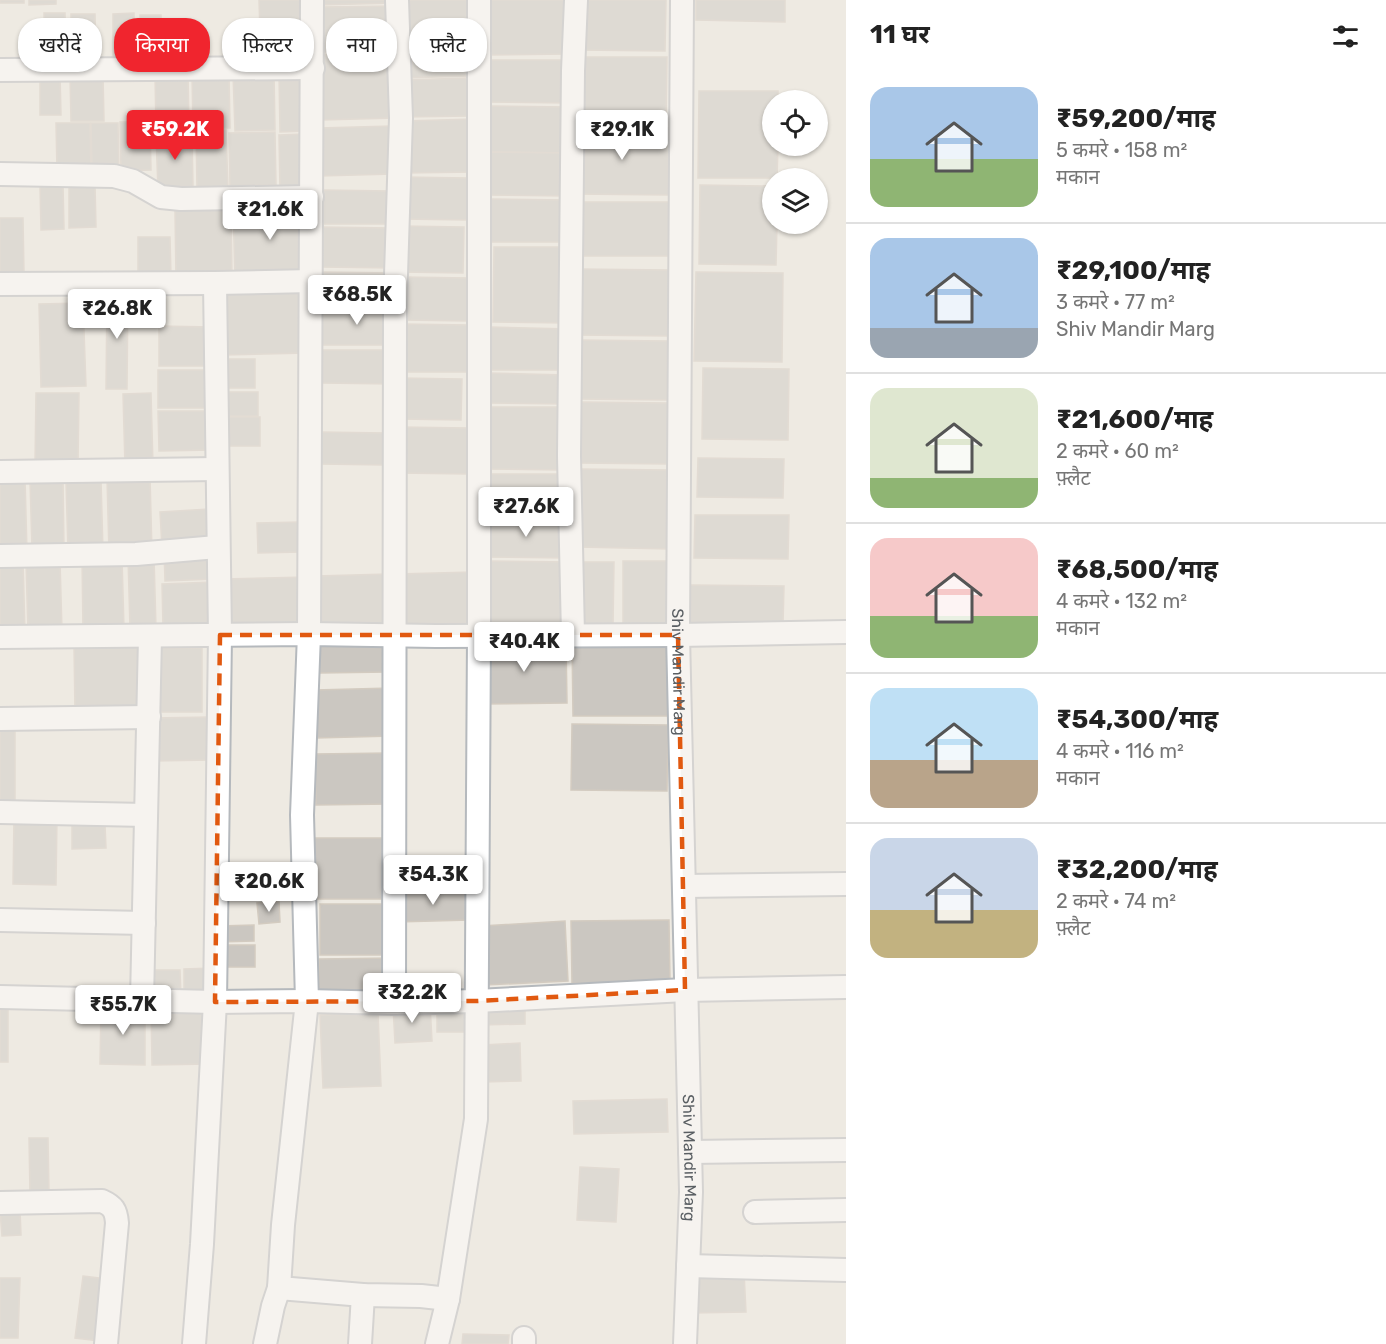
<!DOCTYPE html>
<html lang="hi">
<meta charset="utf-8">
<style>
:root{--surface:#fff;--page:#f6f6f6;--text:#222;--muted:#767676;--line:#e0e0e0;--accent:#f0252e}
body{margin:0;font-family:Rubik,"Noto Sans Devanagari",sans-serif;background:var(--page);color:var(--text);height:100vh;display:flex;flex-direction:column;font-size:22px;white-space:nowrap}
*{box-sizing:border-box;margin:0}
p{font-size:20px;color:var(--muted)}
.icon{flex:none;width:33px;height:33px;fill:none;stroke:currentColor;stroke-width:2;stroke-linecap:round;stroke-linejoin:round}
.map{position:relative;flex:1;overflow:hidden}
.drawer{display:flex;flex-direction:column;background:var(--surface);width:540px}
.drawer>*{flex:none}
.top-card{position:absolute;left:18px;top:18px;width:570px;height:54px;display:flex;gap:12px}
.tools{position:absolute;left:762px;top:90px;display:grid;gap:12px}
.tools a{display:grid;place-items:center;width:66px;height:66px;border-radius:50%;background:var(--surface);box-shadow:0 2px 4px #0004;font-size:30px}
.price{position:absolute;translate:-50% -51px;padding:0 14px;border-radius:6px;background:#fff;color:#222;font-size:20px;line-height:39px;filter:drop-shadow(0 2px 3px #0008)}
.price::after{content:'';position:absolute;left:50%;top:36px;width:18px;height:14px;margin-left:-9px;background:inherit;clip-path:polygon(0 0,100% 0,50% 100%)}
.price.on{background:var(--accent);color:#fff}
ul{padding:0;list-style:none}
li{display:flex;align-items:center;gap:18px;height:150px;padding:0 24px}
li+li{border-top:2px solid var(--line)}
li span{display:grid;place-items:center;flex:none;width:168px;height:120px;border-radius:18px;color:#555}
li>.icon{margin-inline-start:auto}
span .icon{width:72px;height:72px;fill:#fffc;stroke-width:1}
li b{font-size:26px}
h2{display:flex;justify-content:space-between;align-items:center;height:72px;padding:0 24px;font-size:26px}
.pill{padding:0 21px;border-radius:24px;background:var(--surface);box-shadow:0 2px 4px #0004;font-size:21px;line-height:54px}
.pill.on{background:var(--accent);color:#fff}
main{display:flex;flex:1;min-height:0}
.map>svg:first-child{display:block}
.building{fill:#cbc7c1;stroke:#d3cbc0;stroke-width:1.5}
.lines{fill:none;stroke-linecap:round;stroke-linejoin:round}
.street-casing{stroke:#b5b9bd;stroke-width:26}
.street{stroke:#fff;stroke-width:22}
.marked{fill:none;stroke:#e15910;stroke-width:4.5;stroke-dasharray:12 8;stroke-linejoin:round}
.labels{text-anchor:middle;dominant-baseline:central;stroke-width:4.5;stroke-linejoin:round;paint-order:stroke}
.street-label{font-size:16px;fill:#5a5f63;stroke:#fff}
</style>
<main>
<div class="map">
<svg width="846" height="1344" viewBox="0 0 846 1344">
<rect width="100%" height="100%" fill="#eeeae2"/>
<!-- building -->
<g class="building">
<rect x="0" y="0" width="24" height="3"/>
<path d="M29 0H56V4L29 5Z"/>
<path d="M259 0H303L305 64 261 65Z"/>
<path d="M317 0H396V3L317 5Z"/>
<path d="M401 0H470L471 34 401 36Z"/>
<path d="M485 0H567L568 54 486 55Z"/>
<path d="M579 0H666L665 51 578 50Z"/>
<path d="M696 0H785V22L696 20Z"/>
<path d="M396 6 397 51 320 53 319 7Z"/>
<path d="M44 13H65L66 61 45 62Z"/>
<path d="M134 13 135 62 113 63V14Z"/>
<path d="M71 14H95L96 59H71Z"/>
<path d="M140 15H161L162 59H141Z"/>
<path d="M469 36 470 76 402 78 401 38Z"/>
<path d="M394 54 396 118 321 120 319 55Z"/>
<path d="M576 57H667L666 121 575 120Z"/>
<path d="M487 60H569L568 103 487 102Z"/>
<path d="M188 73 189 128 156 129 155 74Z"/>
<path d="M274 73 275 130 235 131 233 74Z"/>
<path d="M60 74 61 115H40V75Z"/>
<path d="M229 74 230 128H193L192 75Z"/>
<path d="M279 74H306L307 131 280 132Z"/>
<path d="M70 76H103L104 121H71Z"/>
<path d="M469 78 470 116 403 117 402 80Z"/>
<path d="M699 91H778V100H772V146H778L777 178H698Z"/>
<path d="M489 106 568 107V153L488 152Z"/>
<path d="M474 119 475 172 404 173 403 121Z"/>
<path d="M120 122H150L151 170 121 171Z"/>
<path d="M56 123H90L91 170 57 171Z"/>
<path d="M91 123H118L119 171H92Z"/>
<path d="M392 126 393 174 320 176 319 128Z"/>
<path d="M575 126 670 128 669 195 574 194Z"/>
<path d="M226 130 228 188H197L196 131Z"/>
<path d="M275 132 276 185 230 186 229 133Z"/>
<path d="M192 134 193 188 158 189 156 135Z"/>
<path d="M303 134 305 189 280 190 279 135Z"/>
<path d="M487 152 568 153 567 196 487 195Z"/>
<path d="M403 177 468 178V220L402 219Z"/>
<path d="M63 185 64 229 41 230 40 186Z"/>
<path d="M69 185H95L96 227 69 228Z"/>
<path d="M700 185 772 186V224H777L776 265 699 264Z"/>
<path d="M322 190 391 191 390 224H322Z"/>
<path d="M491 199 568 200 567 242H491Z"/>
<path d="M577 202H671L670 256H576Z"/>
<path d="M305 205 307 275 235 278 233 207Z"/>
<path d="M231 208 232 278 176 279 175 210Z"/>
<path d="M0 218H23L24 274 0 275Z"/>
<path d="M401 226 464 227 463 273 401 272Z"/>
<path d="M320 227 392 228 391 268 320 267Z"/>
<path d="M138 237H170L171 277 138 278Z"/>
<path d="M494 247H568L567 323 493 322Z"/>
<path d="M577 269 670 270V336L576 335Z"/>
<path d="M323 272 392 273 391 304H323Z"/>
<path d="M696 272 783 273 782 362 694 361Z"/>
<path d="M403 277 469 278 468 321 402 320Z"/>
<path d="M305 286 307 353 224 355 223 288Z"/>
<path d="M107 290H128L127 389H106Z"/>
<path d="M83 303 86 386 41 387 39 304Z"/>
<path d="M323 307 392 308 391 345H322Z"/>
<path d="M402 324 469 325 468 372H401Z"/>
<path d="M159 326 212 327 211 366H159Z"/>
<path d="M489 327 569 329 568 370H488Z"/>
<path d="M577 340 668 341 667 400 576 399Z"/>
<path d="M322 350H392V384L322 383Z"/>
<rect x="224" y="359" width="31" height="29"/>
<path d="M703 368 789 369 788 440 702 439Z"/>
<rect x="158" y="370" width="52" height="38"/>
<path d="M488 373 566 375 565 404 488 403Z"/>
<path d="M400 378 462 379 461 420 400 419Z"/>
<rect x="223" y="392" width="35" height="24"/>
<path d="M36 393H79L78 465H35Z"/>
<path d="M151 393 153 465 125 466 123 394Z"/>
<path d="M580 402 668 403 667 464 579 463Z"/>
<path d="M486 407H562V470L485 469Z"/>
<path d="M158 411H212L213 450 159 451Z"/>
<rect x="221" y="417" width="39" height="29"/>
<path d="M399 427 469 428 468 474 398 473Z"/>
<path d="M320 432 385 433V465L320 464Z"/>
<path d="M698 458 784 459 783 498 697 497Z"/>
<path d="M579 469 670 470 669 549 578 547Z"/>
<path d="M482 474H562V517L482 516Z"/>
<path d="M150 477 152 552 109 553 107 478Z"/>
<path d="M25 478 27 552 0 553V479Z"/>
<path d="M63 479 64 550H32L30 480Z"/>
<path d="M101 480 103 551 68 552 66 481Z"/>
<path d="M209 509 211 545 162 548 160 512Z"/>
<path d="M695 515H789L788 559 694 558Z"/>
<path d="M486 519 568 520 567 558 485 557Z"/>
<path d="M300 522 301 552 258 553 257 523Z"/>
<path d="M213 549 215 579 165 581 164 551Z"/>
<path d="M128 557H154L156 628H130Z"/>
<path d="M122 558 124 629 83 630 82 559Z"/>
<path d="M0 560H23L25 633H0Z"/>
<path d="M60 561 62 631 28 632 26 562Z"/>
<path d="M484 561 571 562 570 629 484 628Z"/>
<path d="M623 561H668L667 626 623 625Z"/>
<path d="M575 562H614L613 626 575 625Z"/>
<path d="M473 572 474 627 398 629 397 574Z"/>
<path d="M388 574 390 627 317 628 316 576Z"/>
<path d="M306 577 307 623 226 624 224 579Z"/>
<path d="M212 582 214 625 163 627 162 584Z"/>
<path d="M690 585 784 586 783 625 690 624Z"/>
<path d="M387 637 388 672 320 673 319 638Z"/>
<path d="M670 640V716H573L572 641Z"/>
<path d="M566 642 567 703 481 704V643Z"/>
<path d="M144 645 146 711 75 712 74 646Z"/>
<rect x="155" y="648" width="47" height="64"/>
<path d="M391 688 392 736 316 738 315 690Z"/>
<path d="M210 717 211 760 154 761 153 718Z"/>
<rect x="0" y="722" width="15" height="85"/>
<path d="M572 724 668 725 667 791 571 790Z"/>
<path d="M389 753 390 804 316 805 315 754Z"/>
<path d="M14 818H57L56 885 13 884Z"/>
<path d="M105 825 106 848 72 849V826Z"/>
<rect x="315" y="838" width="76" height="61"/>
<path d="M469 890 470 920 397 922 396 892Z"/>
<path d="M279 902 280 922 259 924 257 903Z"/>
<rect x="320" y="904" width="74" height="51"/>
<path d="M669 920 670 982 572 983 571 921Z"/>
<path d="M565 921 568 981 485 985 482 926Z"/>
<path d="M254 925V941L219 942V926Z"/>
<rect x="221" y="945" width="34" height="22"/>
<path d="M393 958V992L319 993V959Z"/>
<path d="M212 968 213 996 184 997V969Z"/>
<path d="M153 970H180L181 997H153Z"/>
<path d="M437 1002H467L468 1032H437Z"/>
<path d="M481 1003H525V1024L481 1025Z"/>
<path d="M430 1004 432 1041 395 1043 393 1006Z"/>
<path d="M101 1007 145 1008V1065L100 1064Z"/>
<path d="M209 1007V1064L152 1065 151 1008Z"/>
<rect x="0" y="1008" width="8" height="54"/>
<path d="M378 1013 381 1086 323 1088 320 1015Z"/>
<path d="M520 1043 521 1081 485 1082 484 1045Z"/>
<path d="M667 1099 668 1132 574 1134 573 1101Z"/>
<path d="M29 1138H48L49 1193H30Z"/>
<path d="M580 1167 619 1169 616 1222 577 1220Z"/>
<path d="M20 1210 21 1235 2 1236 0 1211Z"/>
<path d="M744 1272 746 1312 693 1313 692 1274Z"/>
<path d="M83 1276 107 1279 99 1341 75 1338Z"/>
<path d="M0 1278H20L18 1338H0Z"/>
<path d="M463 1334 509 1335 508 1344H462Z"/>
</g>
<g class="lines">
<defs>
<g id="street">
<path id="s1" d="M682 0 678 635 691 1192 685 1344"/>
<path d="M0 70 313 68"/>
<path d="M0 174 114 176 133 181 161 197 181 199 312 197"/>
<path d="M0 284 215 283 312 281"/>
<path d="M0 472 217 469"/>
<path d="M0 556 136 554 217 547"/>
<path d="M573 635 569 456 573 71 576 0"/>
<path d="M0 637 309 634 436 636 678 635 846 632"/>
<path d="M0 719 149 717"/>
<path d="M0 812 146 815"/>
<path d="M684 886 846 884"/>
<path d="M0 920 144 923"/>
<path d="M0 997 215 1002 307 1001 394 1003 477 1001 685 990 846 987"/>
<path d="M142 1000 150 637"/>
<path d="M394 1003 395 306 401 118 397 0"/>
<path d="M690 1152 846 1150"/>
<path d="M0 1203 102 1201C113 1206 116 1210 117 1223L106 1344"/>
<path d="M755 1212 846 1210"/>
<path d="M688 1266 846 1270"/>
<path d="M279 1288 363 1295 421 1296 448 1299"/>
<path d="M194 1344 202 1244 215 1002 220 635 215 283"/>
<path d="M265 1344 273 1306 279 1288 283 1225 307 1001 302 815 309 634 312 0"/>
<path d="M360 1344 363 1295"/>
<path d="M437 1344 448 1299 476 1119 479 636V0"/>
<path d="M524 1344V1338"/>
</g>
</defs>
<!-- street casing -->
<use href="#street" class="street-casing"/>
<!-- street -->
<use href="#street" class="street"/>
</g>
<!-- marked area -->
<path d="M0 0H846V1344H0ZM220 635H678L685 990 477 1001 215 1002Z" fill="#eeeae2" fill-opacity=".55" fill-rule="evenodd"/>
<path class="marked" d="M220 635H678L685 990 477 1001 215 1002Z"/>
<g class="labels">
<!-- street labels -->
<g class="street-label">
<text stroke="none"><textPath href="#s1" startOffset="672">Shiv Mandir Marg</textPath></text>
<text stroke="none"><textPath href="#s1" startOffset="1158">Shiv Mandir Marg</textPath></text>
</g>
</g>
</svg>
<div class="tools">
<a><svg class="icon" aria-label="locate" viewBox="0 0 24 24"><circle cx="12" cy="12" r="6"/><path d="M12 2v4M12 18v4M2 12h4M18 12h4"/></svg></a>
<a><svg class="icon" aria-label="layers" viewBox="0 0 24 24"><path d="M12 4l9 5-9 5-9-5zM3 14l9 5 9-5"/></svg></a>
</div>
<b class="price on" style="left:175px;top:161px">₹59.2K</b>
<b class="price" style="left:622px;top:161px">₹29.1K</b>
<b class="price" style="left:270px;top:241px">₹21.6K</b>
<b class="price" style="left:357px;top:326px">₹68.5K</b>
<b class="price" style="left:117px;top:340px">₹26.8K</b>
<b class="price" style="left:526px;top:538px">₹27.6K</b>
<b class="price" style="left:524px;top:673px">₹40.4K</b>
<b class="price" style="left:433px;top:906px">₹54.3K</b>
<b class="price" style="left:269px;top:913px">₹20.6K</b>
<b class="price" style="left:412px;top:1024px">₹32.2K</b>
<b class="price" style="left:123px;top:1036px">₹55.7K</b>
<div class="top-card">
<a class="pill">खरीदें</a>
<a class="pill on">किराया</a>
<a class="pill">फ़िल्टर</a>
<a class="pill">नया</a>
<a class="pill">फ़्लैट</a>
</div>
</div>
<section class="drawer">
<h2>11 घर<svg class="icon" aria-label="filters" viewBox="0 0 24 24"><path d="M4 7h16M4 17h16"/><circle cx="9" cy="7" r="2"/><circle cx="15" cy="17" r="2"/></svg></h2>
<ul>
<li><span style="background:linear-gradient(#a9c7e8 60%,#8fb573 0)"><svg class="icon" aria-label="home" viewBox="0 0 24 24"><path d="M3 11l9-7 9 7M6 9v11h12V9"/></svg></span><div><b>₹59,200/माह</b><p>5 कमरे · 158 m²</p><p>मकान</p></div></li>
<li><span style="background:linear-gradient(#a9c7e8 75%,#9aa5b1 0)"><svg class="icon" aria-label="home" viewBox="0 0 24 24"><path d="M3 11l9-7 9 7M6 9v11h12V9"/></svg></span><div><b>₹29,100/माह</b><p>3 कमरे · 77 m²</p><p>Shiv Mandir Marg</p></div></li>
<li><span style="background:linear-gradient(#dfe7d0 75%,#8fb573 0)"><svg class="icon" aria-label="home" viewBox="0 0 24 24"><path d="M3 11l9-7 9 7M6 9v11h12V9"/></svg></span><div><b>₹21,600/माह</b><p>2 कमरे · 60 m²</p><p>फ़्लैट</p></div></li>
<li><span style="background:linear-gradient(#f6c9c9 65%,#8fb573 0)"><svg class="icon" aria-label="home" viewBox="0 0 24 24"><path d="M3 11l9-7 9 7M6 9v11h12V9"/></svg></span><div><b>₹68,500/माह</b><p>4 कमरे · 132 m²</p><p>मकान</p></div></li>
<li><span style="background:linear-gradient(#bfe0f5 60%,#b9a48a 0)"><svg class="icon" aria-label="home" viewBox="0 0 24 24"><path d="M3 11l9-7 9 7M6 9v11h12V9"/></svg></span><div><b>₹54,300/माह</b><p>4 कमरे · 116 m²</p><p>मकान</p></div></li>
<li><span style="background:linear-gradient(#c9d6e8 60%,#c2b280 0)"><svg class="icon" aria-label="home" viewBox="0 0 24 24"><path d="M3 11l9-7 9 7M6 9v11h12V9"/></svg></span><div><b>₹32,200/माह</b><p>2 कमरे · 74 m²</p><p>फ़्लैट</p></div></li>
</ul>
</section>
</main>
